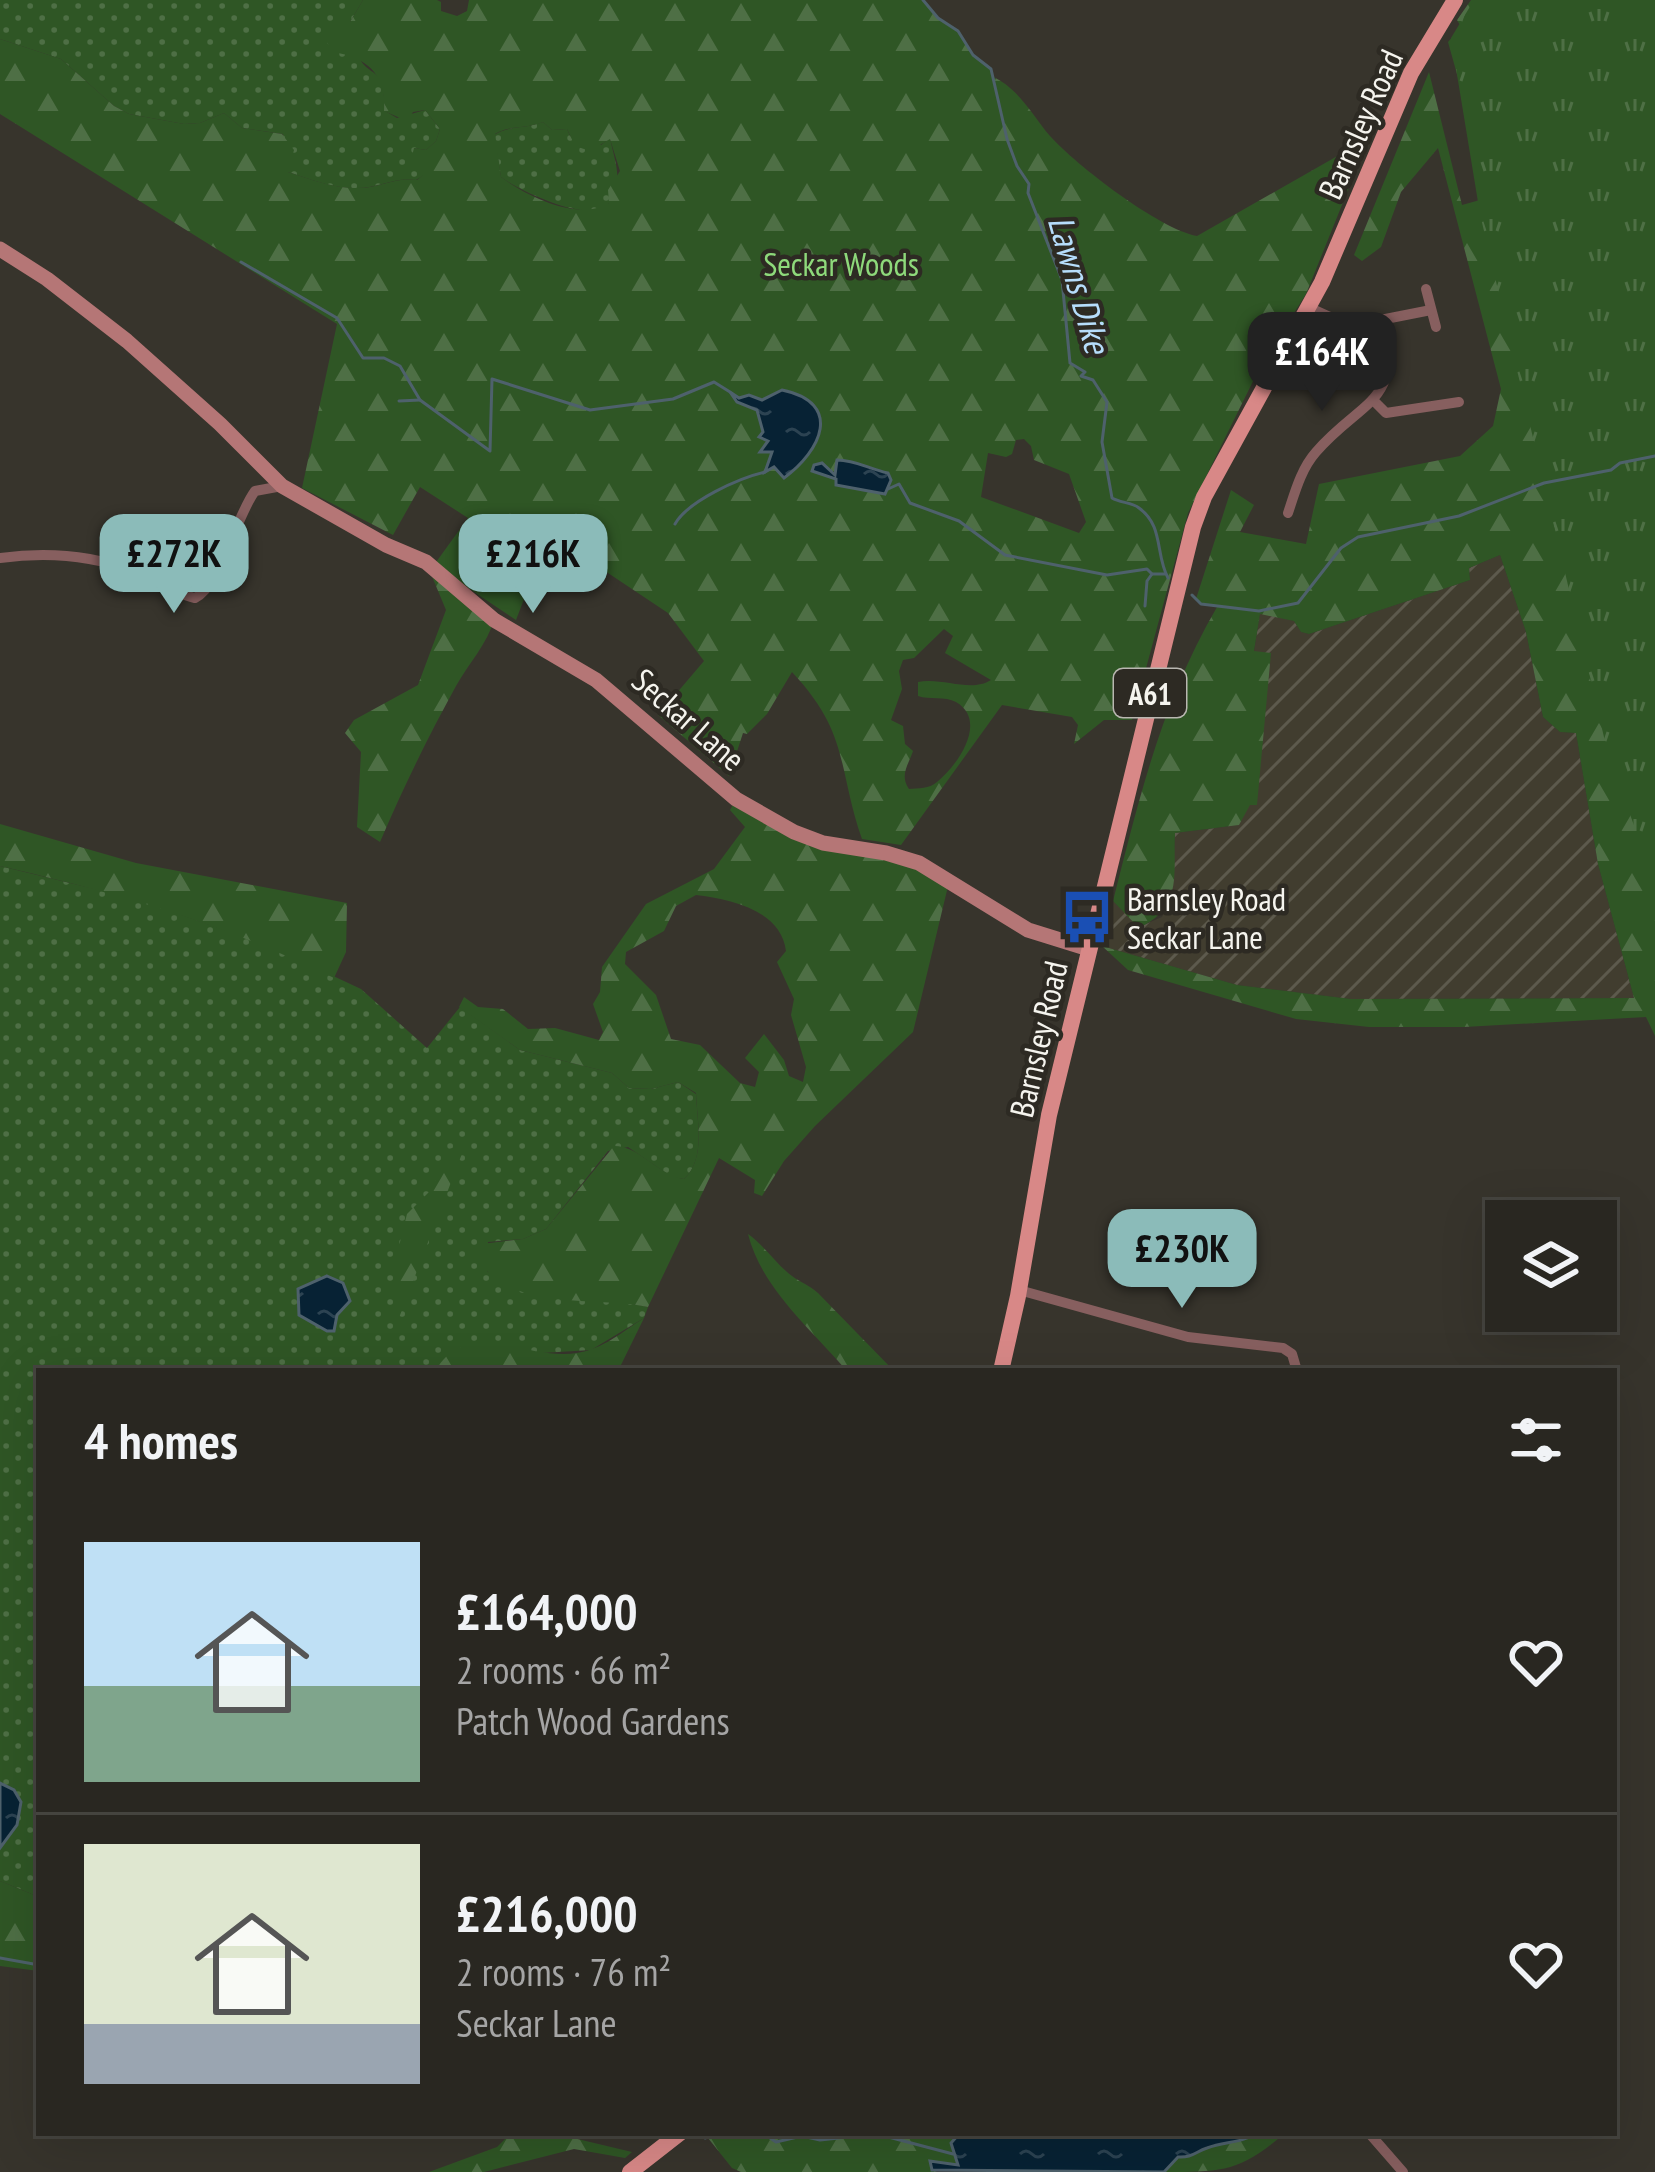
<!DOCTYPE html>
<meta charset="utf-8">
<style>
:root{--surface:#292721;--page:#35332e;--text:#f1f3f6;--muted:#a5a5a5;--line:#45443f;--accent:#8bbbb9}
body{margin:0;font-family:"PT Sans Narrow",sans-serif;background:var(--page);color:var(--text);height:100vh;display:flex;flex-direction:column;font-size:45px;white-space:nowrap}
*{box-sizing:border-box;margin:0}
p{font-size:39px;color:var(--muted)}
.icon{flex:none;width:66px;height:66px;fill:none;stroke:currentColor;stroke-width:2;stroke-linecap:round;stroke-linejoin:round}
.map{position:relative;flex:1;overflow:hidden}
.sheet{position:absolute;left:36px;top:1368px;width:1581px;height:768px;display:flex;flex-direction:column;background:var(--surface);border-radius:0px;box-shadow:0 12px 48px #0002,0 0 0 3px var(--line)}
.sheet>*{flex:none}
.controls{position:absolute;left:1485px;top:1200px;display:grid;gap:24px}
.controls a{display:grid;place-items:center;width:132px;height:132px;border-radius:0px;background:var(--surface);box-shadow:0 12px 48px #0002,0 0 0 3px var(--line);font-size:60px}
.price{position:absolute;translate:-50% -102px;padding:0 27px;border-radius:24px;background:var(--accent);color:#111;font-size:39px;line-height:78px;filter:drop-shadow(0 3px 6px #0008)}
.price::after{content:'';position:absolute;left:50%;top:72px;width:36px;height:27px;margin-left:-18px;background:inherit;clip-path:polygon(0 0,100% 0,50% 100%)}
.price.current{background:#222;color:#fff}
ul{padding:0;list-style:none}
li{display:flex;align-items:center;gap:36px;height:300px;padding:0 48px}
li+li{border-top:3px solid var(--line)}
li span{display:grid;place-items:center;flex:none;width:336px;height:240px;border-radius:0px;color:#555}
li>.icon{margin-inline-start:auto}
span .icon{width:144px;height:144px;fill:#fffc;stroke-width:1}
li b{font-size:51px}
h2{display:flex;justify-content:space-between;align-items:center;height:144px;padding:0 48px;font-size:51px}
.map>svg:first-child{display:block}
.industrial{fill:url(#industrial-furrows)}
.grass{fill:url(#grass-dots)}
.forest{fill:url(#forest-firs);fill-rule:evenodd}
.park{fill:url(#park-tufts)}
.water{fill:url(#water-ripples);stroke:#4e616c;stroke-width:3}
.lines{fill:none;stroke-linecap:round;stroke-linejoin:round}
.stream{stroke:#4e616c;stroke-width:3}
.street{stroke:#875f5f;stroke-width:10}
.secondary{stroke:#b57676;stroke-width:15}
.primary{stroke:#d88887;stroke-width:16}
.labels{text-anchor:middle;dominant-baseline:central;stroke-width:9;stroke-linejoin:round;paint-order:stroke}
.shield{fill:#2d2a23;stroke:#b9b7b1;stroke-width:3}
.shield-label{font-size:30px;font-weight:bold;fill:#f5f4ee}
.street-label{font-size:33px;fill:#f5f4ee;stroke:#2d2a23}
.park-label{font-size:33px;fill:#8ed97b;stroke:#2d2a23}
.poi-label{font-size:33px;fill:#f5f4ee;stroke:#2d2a23;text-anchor:start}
.water-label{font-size:36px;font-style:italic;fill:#b6ddfb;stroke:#2d2a23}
</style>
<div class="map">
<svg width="1655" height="2172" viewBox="0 0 1655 2172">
<defs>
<pattern id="industrial-furrows" width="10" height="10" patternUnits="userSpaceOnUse" patternTransform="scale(3)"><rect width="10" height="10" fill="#413d2f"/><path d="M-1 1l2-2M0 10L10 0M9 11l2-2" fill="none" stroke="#5d5a4d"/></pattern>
<pattern id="grass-dots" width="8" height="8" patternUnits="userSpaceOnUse" patternTransform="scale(3)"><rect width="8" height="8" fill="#2f5625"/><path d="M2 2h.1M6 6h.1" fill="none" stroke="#4e6f45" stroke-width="1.8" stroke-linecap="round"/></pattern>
<pattern id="forest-firs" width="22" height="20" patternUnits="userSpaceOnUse" patternTransform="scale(3)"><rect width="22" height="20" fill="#2f5625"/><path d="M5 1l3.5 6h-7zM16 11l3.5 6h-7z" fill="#4e6f45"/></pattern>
<pattern id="park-tufts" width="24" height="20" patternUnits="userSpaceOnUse" patternTransform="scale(3)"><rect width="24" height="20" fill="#2f5625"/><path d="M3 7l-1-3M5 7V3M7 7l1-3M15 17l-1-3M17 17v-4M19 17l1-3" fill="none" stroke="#4e6f45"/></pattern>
<pattern id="water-ripples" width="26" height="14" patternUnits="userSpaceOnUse" patternTransform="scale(3)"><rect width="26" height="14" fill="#072234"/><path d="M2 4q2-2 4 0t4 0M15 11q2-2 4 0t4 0" fill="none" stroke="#2c4352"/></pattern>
</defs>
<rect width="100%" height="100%" fill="#37342c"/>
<!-- industrial -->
<path class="industrial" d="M1500 555 1526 632 1543 717 1560 732 1576 733 1598 864 1634 998 1351 999 1237 985 1102 946 1113 901 1139 927 1162 917 1172 898 1175 833 1239 825 1271 654 1254 652 1260 613 1294 621 1301 632 1309 634 1470 580 1469 568Z"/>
<!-- grass -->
<g class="grass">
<path d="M0 0H363L350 22C352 31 352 44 356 52 369 82 384 60 385 111L397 118 425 110 440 129 436 141 426 150 414 148 424 175 416 180C394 177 379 188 357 188 335 189 309 179 288 172L283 134 242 128 224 113 200 123 184 124 129 114 114 106 61 59 0 39Z"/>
<path d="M543 122 552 130 567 129 570 136 601 145 610 138C614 159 625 183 609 203 592 226 518 190 501 177L494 135C510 125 526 129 543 122Z"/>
<path d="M0 866 136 899 267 945 361 989 427 1048 460 1007 520 1050 612 1073 629 1088 651 1089 678 1082 696 1094C697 1121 706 1159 684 1179L672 1177 628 1147 608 1151 546 1229 523 1239 488 1242 487 1271C540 1311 589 1293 648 1307L644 1318 591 1350 542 1353 438 1371H39V1897L0 1881Z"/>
</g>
<!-- forest -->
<g class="forest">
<path d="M363 0H437L441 2V11L457 16 467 11 469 0H923L938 18 958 31 973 55 991 69V76C1018 87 1032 115 1050 136 1076 165 1159 229 1197 236L1369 138 1306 294 1261 365 1188 513 1132 720H1104L1074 744 1078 725 1072 717 1002 705 901 845 862 839C837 767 850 734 792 672L767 714 747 734 743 733 729 776 658 715 704 661 668 613 557 539 536 538 517 588 524 599 516 620 434 565 468 518 420 487 393 535 302 488 337 324 0 114V39L61 59 114 106 129 114 184 124 200 123 224 113 242 128 282 134 294 150 288 172C309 179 336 189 358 188 380 188 394 177 417 180L423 175 411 160 414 148 426 150 436 141 440 129 425 110 413 112 407 121 384 111C386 75 369 58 333 52L321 33 328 21 350 22ZM543 122 552 130 567 129 575 146 590 151 610 139 620 171 608 190 609 203C579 222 526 196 501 177L495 134C510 125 526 129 543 122ZM1024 439 1031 446 1034 460 1069 474 1086 522 1079 533 981 497 988 453 1006 457 1012 454 1016 440ZM944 629 953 636 945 653 991 680C971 693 942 677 918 682V696C930 700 945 696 956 702 989 721 957 766 937 782 929 789 919 788 909 789 899 775 909 764 913 751L905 744 903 726 891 720 902 689 899 671 903 660 914 658Z"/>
<path d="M1471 0H1655V1036L1646 1017 1464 1027H1369L1296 1019 1128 970 1102 946 1237 985 1351 999 1634 998 1598 864 1576 733 1560 732 1543 717 1526 632 1500 555 1469 568 1470 580 1309 634 1301 632 1294 621 1260 614 1254 651 1271 653 1257 805H1250L1239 825 1175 833C1173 875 1183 907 1139 928L1113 901C1140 795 1162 702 1217 607L1201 604 1196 599 1231 490 1254 505 1240 532 1306 544 1319 484 1460 456 1493 426 1501 389 1438 148 1401 192 1381 247 1362 261 1354 255 1429 72 1462 205 1480 200 1469 117 1448 42 1461 27 1457 20Z"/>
<path d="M426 562 494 620C487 644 469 663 456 686 428 737 403 788 380 842L357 827 361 752 345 733 354 720 418 685 446 610Z"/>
<path d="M736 799 794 832 886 853 949 882 913 1032 815 1126 784 1161 762 1196 754 1193 755 1180 719 1158 648 1307C601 1296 491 1313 477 1250L481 1244 523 1239 546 1229 614 1146C640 1146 658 1175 684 1179 706 1159 697 1121 696 1093L678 1082 651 1089 629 1088 612 1073 520 1050 459 1007 464 997 478 1007 503 1009 528 1029 555 1028 599 1040 603 1032 593 1004 600 992 602 967 646 904 714 869 745 827 730 810ZM696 895C730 899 781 910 786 951L777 962 794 999 791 1015 806 1067 803 1082 789 1076 784 1060 764 1034 745 1058 759 1072 755 1087 740 1083 700 1045 671 1039 656 995 625 964 626 952 664 931 676 906Z"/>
<path d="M0 824 136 863 347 903 346 952 334 978C222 923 121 894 0 866Z"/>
<path d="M457 1147 463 1151 397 1323 393 1314 395 1262 407 1214 431 1190 449 1149Z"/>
<path d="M748 1234C763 1244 777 1265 792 1276 800 1282 809 1285 818 1293L894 1371H847C811 1329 762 1289 748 1234Z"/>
<path d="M644 1318 618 1371 436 1370C468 1316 526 1361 577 1353 603 1349 622 1332 644 1318Z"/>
<path d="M0 1881 39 1897V1971L0 1966Z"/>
<path d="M511 2133H571L569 2137 632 2152 625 2158 574 2149 484 2172H429L497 2147Z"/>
<path d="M704 2133H960L952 2139 958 2165 933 2161 932 2170 937 2172H741L732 2168Z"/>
<path d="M1258 2133H1285C1240 2172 1223 2172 1164 2172L1173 2160C1186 2156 1198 2150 1210 2147 1227 2143 1242 2143 1258 2133Z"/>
</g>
<!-- park -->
<path class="park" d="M1474 0H1655V883L1608 754 1480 214 1451 38Z"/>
<!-- water -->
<g class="water">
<path d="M782 390C844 403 821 451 784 478L774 467 765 472 772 452H760L768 441 759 437 763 432 757 410 737 402 730 392 739 398 749 395 762 400Z"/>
<path d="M837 460C856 460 869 469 888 473L891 480 885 494 836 485V479L812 471 814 465 822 463 835 475Z"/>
<path d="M327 1276 343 1283 350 1301 337 1315 334 1331H327L299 1315 298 1289Z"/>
<path d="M0 1783 14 1790 21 1802 17 1825 0 1848Z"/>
<path d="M960 2133H1258C1239 2144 1225 2141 1207 2148 1195 2152 1192 2158 1178 2157L1164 2172 932 2170 930 2161 958 2165 951 2143Z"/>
</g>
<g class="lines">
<!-- stream -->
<g class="stream">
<path d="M923 0 938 18 958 31 973 55 991 69 1007 139 1017 166 1029 184 1028 193 1062 280 1070 363 1085 372 1081 376 1093 380 1107 402 1102 442 1112 498C1120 503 1132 502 1139 508 1164 526 1155 554 1168 578"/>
<path d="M241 262 337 318 363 358H384L400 366 420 400 490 451 492 379 590 410 673 399 714 382 730 392"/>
<path d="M399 401 420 400"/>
<path d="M888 489 899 484 910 503 959 521 1005 555 1107 575 1147 569 1152 574H1165"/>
<path d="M675 524C688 501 739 478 765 472"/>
<path d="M1192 595 1201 604 1259 611 1298 603 1341 548 1358 537 1459 516 1544 483 1611 470 1620 463 1655 456"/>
<path d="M1145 606 1147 581 1152 574"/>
<path d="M0 1958 39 1965"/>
<path d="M652 2133 656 2134"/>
<path d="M748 2133 767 2136 776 2142 802 2136 820 2140 877 2134 953 2154"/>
<path d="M705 2138 719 2133"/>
</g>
<!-- street -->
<g class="street">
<path d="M1426 289 1436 327"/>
<path d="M1308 307 1350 326 1431 310"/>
<path d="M1373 400 1386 413 1459 402"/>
<path d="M1288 513C1295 492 1301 469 1316 452 1362 399 1400 406 1387 320"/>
<path d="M0 558C44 552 91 555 133 571 154 579 173 593 195 598 221 585 235 518 255 491L282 486"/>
<path d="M1019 1290 1188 1337 1283 1348 1292 1354 1297 1371"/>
<path d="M1369 2133 1403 2172"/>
</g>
<!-- secondary -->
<path class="secondary" d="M0 249 47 279 127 341 220 424 282 486 386 545 426 562 494 620 596 680 736 799 794 832 823 843 886 853 919 863 1028 930 1089 949"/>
<!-- primary -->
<g class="primary">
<path d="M1001 1371 1018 1296 1049 1115 1193 527 1204 497 1322 282 1411 73 1455 0"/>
<path d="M630 2172 680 2133"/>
</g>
</g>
<!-- icons -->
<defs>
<symbol id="bus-bare" viewBox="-9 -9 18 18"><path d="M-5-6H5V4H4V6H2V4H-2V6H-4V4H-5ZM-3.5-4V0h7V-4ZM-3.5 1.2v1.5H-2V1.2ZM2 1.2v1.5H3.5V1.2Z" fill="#1a4fb4" stroke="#2d2a23" stroke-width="2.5" paint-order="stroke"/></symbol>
</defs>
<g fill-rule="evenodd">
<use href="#bus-bare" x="1049" y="879" width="76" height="76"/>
</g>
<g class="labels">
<!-- shield labels -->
<rect class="shield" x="1114" y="669" width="72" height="48" rx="9"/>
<g class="shield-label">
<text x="1150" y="693">A61</text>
</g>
<!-- street labels -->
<g class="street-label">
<text transform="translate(1360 124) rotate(-66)">Barnsley Road</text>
<text transform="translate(689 719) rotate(41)">Seckar Lane</text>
<text transform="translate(1038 1039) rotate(-77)">Barnsley Road</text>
</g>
<!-- park labels -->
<g class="park-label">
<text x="841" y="263">Seckar Woods</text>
</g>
<!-- poi labels -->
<g class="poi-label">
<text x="1127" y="898">Barnsley Road<tspan x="1127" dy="38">Seckar Lane</tspan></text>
</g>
<!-- water labels -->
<g class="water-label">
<text transform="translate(1080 284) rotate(74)">Lawns Dike</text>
</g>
</g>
</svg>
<div class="controls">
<a><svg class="icon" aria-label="layers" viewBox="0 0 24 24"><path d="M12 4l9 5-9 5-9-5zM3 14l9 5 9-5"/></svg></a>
</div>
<b class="price current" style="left:1322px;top:414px">£164K</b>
<b class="price" style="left:174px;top:616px">£272K</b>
<b class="price" style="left:533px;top:616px">£216K</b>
<b class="price" style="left:1182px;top:1311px">£230K</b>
<section class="sheet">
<h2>4 homes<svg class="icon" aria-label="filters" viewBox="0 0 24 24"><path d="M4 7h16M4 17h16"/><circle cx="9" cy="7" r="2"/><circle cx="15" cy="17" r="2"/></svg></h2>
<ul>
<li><span style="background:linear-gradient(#bfe0f5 60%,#7fa58c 0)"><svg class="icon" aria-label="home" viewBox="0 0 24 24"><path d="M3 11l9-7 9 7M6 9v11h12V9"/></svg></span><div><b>£164,000</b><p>2 rooms · 66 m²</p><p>Patch Wood Gardens</p></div><svg class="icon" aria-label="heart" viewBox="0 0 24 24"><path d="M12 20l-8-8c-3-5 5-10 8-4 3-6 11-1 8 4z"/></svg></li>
<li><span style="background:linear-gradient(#dfe7d0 75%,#9aa5b1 0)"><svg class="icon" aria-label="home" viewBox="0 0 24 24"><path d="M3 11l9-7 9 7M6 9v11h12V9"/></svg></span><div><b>£216,000</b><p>2 rooms · 76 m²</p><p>Seckar Lane</p></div><svg class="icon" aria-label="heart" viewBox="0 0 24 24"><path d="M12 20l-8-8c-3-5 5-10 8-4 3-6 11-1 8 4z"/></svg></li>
</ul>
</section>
</div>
